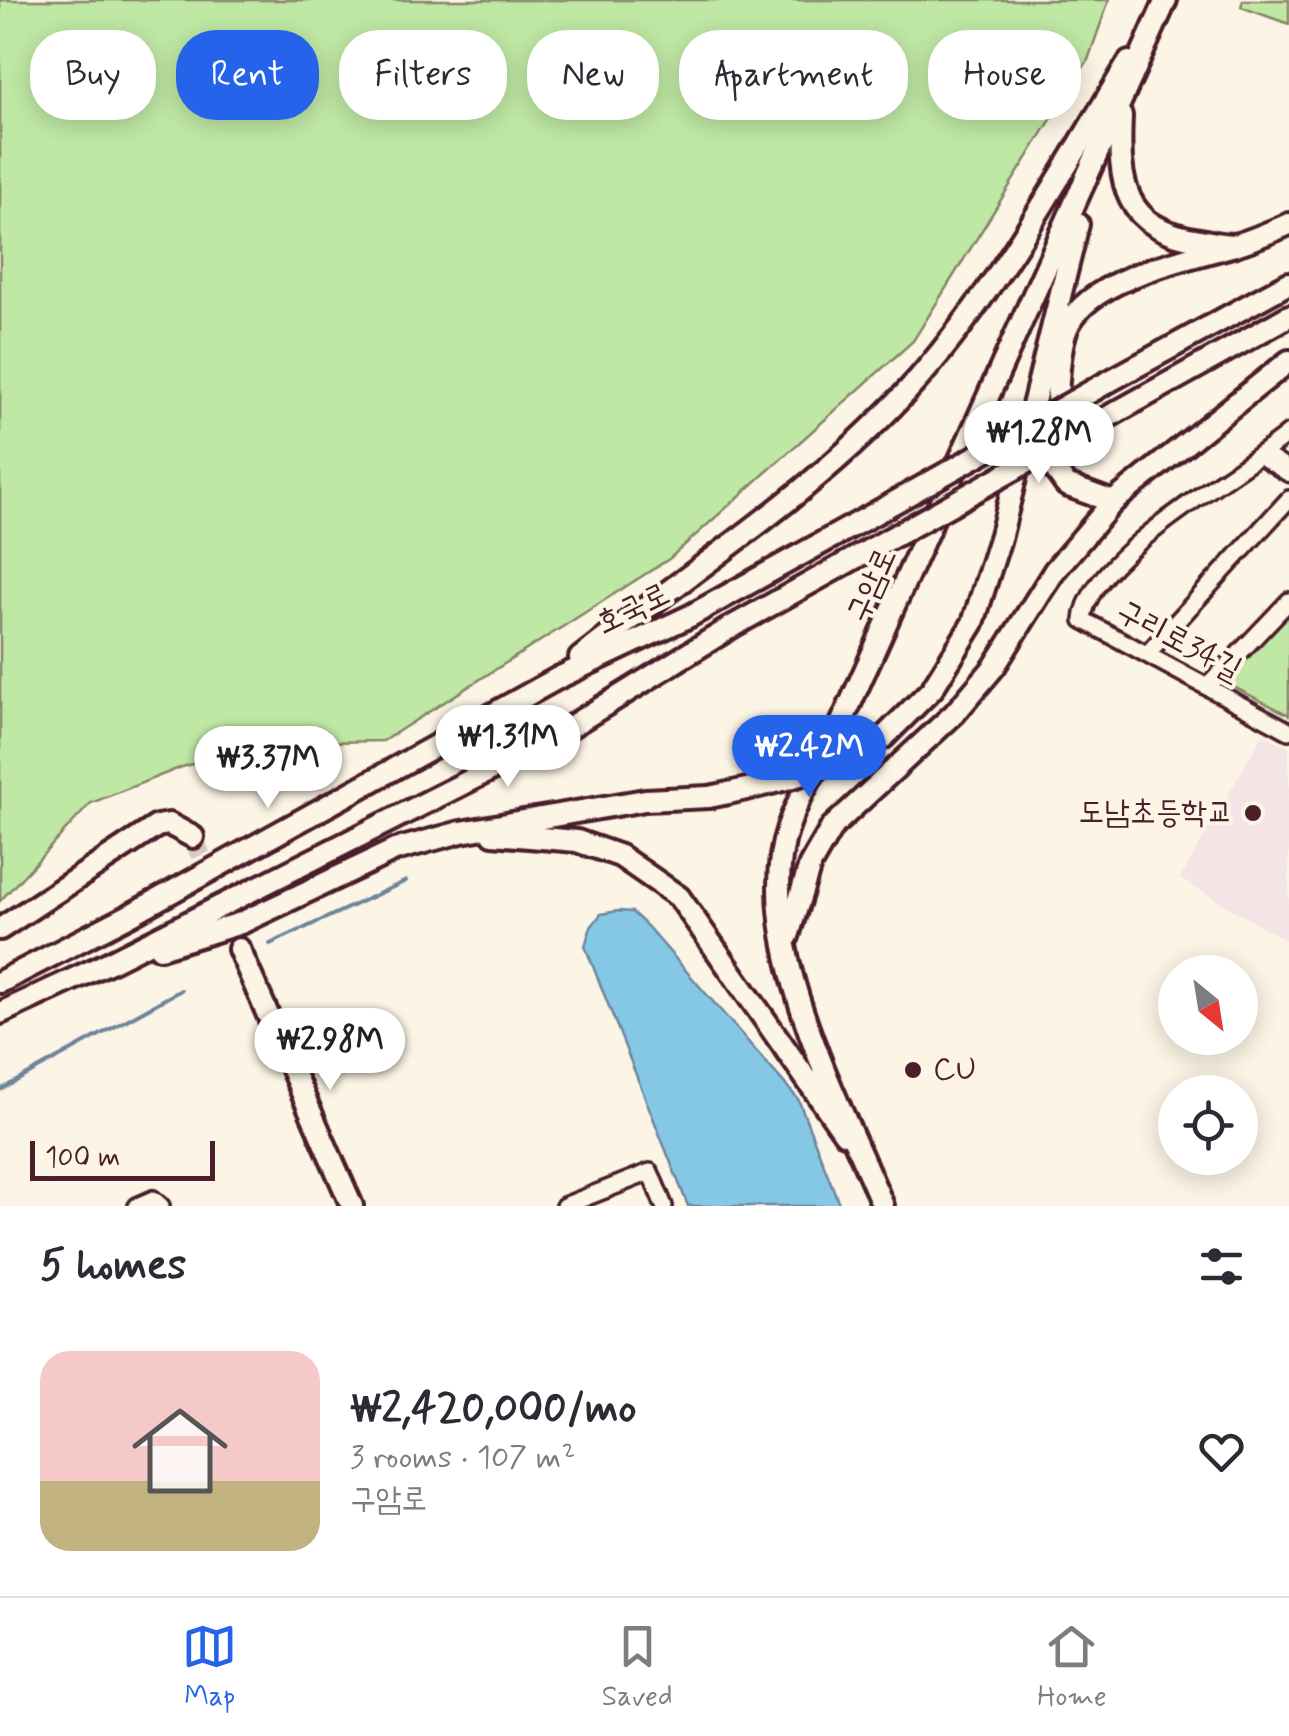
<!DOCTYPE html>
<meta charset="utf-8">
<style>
:root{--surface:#fff;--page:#f2f2f3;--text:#2b2b33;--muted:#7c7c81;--line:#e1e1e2;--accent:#2563eb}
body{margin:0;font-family:Mynerve,"Poor Story",sans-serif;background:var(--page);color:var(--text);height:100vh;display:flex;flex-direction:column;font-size:38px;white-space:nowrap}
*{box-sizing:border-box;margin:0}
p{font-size:32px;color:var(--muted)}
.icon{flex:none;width:55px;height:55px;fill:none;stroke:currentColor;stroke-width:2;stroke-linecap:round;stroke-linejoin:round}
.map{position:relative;height:1206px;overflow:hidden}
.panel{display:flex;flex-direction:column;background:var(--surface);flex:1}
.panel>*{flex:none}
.guide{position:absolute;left:30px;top:30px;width:1230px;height:90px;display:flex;gap:20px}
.needle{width:65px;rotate:150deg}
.tools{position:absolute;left:1158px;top:955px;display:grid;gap:20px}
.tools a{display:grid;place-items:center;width:100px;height:100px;border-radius:50%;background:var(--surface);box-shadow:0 5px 25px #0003;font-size:50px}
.scale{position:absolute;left:30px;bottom:25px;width:185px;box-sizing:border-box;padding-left:10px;border:5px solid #4a1f2b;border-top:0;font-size:28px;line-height:35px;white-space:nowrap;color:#4a1f2b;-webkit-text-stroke:8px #fcf5e5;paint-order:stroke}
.price{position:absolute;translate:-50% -85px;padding:0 22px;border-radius:35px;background:#fff;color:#222;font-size:32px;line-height:65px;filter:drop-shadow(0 2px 5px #0008)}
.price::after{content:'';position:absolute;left:50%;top:60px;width:30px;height:22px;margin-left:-15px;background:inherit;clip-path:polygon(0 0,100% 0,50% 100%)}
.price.current{background:var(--accent);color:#fff}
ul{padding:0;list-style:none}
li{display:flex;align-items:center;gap:30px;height:250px;padding:0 40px}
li+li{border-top:2px solid var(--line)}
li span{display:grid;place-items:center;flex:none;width:280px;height:200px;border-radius:30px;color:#555}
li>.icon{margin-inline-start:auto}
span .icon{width:120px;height:120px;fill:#fffc;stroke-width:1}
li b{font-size:42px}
h2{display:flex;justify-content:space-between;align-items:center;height:120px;padding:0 40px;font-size:42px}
.tag{padding:0 35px;border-radius:40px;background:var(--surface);box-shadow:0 5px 25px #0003;font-size:35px;line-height:90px}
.tag.current{background:var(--accent);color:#fff}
.tab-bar{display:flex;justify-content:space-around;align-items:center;height:140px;border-top:2px solid var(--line);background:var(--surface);font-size:28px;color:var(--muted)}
.tab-bar a{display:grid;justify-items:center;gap:5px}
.tab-bar .current{color:var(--accent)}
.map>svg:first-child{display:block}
.built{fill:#f4e4e5}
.green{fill:#bfe8a4;stroke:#848468;stroke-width:2.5}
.water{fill:#85c8e6;stroke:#6d849b;stroke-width:2.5}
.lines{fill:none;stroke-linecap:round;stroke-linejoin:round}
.stream{stroke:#6d849b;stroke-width:4}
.secondary-tunnel{stroke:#d8cac0;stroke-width:20;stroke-dasharray:20 10;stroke-linecap:butt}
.minor-casing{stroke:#4a1f2b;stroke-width:22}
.tertiary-casing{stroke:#4a1f2b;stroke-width:25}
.secondary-casing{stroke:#4a1f2b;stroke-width:28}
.minor{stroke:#fcf5e5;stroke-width:15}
.tertiary{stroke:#fcf5e5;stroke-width:18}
.secondary{stroke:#fcf5e5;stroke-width:20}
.secondary-bridge-casing{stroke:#4a1f2b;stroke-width:28;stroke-linecap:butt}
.secondary-bridge{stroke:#fcf5e5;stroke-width:20}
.poi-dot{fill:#4a1f2b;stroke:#fcf5e5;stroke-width:4}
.labels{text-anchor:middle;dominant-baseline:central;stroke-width:8;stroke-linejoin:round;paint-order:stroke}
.street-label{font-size:32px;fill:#4a1f2b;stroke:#fcf5e5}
.poi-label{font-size:32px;fill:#4a1f2b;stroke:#fcf5e5;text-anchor:end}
</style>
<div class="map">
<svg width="1289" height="1206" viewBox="0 0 1289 1206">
<rect width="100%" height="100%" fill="#fcf5e5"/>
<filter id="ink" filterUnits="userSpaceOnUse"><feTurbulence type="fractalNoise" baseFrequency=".01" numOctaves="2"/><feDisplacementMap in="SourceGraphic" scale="20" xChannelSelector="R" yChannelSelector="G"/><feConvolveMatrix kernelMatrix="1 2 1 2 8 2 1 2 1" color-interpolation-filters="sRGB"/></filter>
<g filter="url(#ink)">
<!-- built -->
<path class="built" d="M1263 734 1289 748V942L1180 879Z"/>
<!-- green -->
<g class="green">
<path d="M0 0H1109L1088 60 913 341 669 559 383 741 269 743 182 767 91 803 0 901Z"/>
<path d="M1243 0H1289V24L1241 7Z"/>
<path d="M1289 610V715L1228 684 1229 674Z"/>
</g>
<!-- water -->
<path class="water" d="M618 911 632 912 647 926 798 1099 840 1206H688L585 946 591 927 601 914Z"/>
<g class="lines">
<!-- stream -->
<g class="stream">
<path d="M270 944 406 881"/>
<path d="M0 1090 181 990"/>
</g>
<!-- secondary-tunnel -->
<path class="secondary-tunnel" d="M193 837 239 949"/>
<defs>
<g id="minor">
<path d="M1289 433C1242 473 1087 556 1083 620L1289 731"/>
<path d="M1147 654 1289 499"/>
<path d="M1207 687 1289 601"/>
<path d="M137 1206 153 1199 161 1206"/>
<path d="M564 1206 650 1172 664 1206"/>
</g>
<path id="tertiary" d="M1262 455 1289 472"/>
<g id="secondary">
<path d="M1121 116C1118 184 1123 229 1200 240 1212 242 1227 247 1238 244 1255 239 1273 231 1289 224"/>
<path d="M1106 383 1289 283"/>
<path d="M1115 413 1289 316"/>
<path d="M1113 502 1066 485 1056 471C1057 437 1054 351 1069 324 1093 277 1188 259 1235 245"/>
<path d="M580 658C695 568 821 489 919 378 1002 283 1063 169 1129 62"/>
<path d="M884 737 932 689 973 623 1001 535 1078 224"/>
<path d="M493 834 577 841 620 856 679 897 845 1134"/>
<path d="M0 929 157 826 169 824 193 837"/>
<path d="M788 936 810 865 832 827 955 713 994 667 1055 570 1113 502 1289 361"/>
<path d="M160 948 241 923 395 850 461 832 645 800 709 797"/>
<path d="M239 949 352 1206"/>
<path d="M0 982 130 915 558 678 690 616 872 515"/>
<path d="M0 1013 106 964 544 743 733 626 873 548"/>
<path d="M883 1206C840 1102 750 939 788 827 800 792 824 757 841 724L1166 0"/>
</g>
</defs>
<!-- minor casing -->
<use href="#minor" class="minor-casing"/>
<!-- tertiary casing -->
<use href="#tertiary" class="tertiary-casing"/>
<!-- secondary casing -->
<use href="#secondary" class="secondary-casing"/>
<!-- minor -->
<use href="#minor" class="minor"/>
<!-- tertiary -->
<use href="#tertiary" class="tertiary"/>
<!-- secondary -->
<use href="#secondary" class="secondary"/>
<defs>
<g id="secondary-bridge">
<path d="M872 515 1106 383"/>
<path d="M873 548 1115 413"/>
<path d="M709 797C778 783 822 773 884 737"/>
</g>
</defs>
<!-- secondary-bridge casing -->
<use href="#secondary-bridge" class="secondary-bridge-casing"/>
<!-- secondary-bridge -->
<use href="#secondary-bridge" class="secondary-bridge"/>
</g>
</g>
<!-- markers -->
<g class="poi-dot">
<circle cx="1253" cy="813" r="10"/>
<circle cx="913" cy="1070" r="10"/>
</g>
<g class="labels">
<!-- street labels -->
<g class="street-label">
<text transform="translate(872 585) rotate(-66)">구암로</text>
<text transform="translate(633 609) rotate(-26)">호국로</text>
<text transform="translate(1179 641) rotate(28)">구리로34길</text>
</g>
<!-- poi labels -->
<g class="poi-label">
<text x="1233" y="813">도남초등학교</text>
<text x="933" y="1070" text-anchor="start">CU</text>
</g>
</g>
</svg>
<div class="tools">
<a><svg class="needle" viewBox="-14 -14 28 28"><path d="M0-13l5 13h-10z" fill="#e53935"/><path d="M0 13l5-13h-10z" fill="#7c7c81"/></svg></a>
<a><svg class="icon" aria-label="locate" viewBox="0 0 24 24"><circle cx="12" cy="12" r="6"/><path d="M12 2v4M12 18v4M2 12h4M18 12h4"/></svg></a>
</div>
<div class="scale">100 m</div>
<b class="price" style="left:1039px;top:486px">₩1.28M</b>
<b class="price" style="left:508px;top:790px">₩1.31M</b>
<b class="price current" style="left:809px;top:800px">₩2.42M</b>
<b class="price" style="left:268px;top:811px">₩3.37M</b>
<b class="price" style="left:330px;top:1093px">₩2.98M</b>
<div class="guide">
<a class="tag">Buy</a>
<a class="tag current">Rent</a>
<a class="tag">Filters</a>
<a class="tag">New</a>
<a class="tag">Apartment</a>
<a class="tag">House</a>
</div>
</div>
<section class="panel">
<h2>5 homes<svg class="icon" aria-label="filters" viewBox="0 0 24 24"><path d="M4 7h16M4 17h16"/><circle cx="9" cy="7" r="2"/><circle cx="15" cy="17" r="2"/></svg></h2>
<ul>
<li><span style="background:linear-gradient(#f6c9c9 65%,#c2b280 0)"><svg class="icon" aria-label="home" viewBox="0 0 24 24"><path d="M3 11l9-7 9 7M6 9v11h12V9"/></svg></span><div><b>₩2,420,000/mo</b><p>3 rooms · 107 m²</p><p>구암로</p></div><svg class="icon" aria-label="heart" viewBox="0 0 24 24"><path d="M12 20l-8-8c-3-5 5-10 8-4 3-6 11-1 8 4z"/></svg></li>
</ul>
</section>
<nav class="tab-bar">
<a class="current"><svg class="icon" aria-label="map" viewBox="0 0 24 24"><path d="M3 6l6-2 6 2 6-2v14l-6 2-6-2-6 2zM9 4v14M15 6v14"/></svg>Map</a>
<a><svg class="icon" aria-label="saved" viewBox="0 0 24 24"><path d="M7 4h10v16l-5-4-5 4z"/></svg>Saved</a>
<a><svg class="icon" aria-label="home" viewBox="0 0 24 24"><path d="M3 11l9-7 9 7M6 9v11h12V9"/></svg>Home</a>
</nav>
